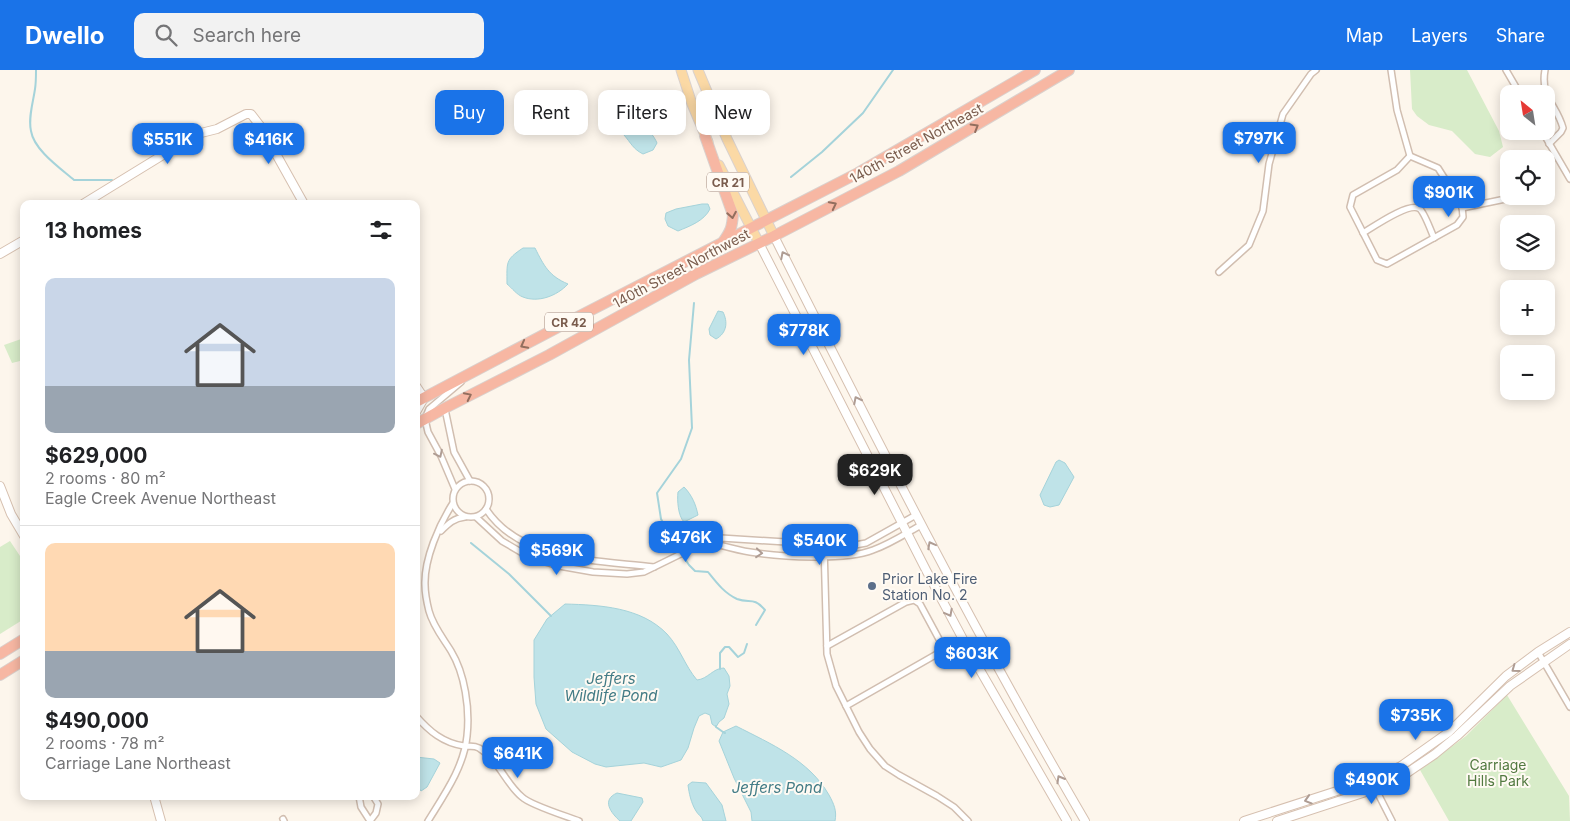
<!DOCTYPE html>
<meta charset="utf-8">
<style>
:root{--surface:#fff;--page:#f2f2f2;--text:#202124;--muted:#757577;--line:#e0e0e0;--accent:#1a73e8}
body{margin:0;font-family:Inter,sans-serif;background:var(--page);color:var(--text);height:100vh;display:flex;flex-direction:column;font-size:19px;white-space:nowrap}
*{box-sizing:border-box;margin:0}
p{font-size:16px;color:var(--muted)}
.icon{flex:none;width:28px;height:28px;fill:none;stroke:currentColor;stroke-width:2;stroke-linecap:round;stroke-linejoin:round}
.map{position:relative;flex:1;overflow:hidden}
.panel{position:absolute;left:20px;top:130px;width:400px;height:600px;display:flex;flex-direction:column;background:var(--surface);border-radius:10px;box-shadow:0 2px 12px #0003}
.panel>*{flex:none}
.hud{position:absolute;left:435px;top:20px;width:475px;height:45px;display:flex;gap:10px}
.needle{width:32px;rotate:330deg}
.tools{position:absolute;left:1500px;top:15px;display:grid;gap:10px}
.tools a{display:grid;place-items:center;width:55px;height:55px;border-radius:10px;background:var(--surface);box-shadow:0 2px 12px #0003;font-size:25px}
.price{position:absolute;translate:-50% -42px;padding:0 11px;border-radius:10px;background:var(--accent);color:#fff;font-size:16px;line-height:32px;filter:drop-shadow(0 1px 2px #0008)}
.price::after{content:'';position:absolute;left:50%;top:30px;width:15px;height:11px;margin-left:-8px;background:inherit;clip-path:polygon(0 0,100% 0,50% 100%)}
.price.current{background:#222;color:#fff}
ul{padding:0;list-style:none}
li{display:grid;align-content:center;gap:10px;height:265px;padding:0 25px}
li+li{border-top:1px solid var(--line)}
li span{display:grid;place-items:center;height:155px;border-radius:10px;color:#555}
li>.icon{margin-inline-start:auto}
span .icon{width:90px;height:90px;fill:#fffc;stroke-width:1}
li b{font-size:21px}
h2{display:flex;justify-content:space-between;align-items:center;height:60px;padding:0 25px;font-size:21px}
.pill{padding:0 18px;border-radius:10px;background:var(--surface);box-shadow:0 2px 12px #0003;font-size:18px;line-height:45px}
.pill.current{background:var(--accent);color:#fff}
header{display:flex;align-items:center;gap:30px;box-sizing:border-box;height:70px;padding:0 25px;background:var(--accent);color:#fff}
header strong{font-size:24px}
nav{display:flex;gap:28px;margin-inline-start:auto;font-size:18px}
.search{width:350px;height:45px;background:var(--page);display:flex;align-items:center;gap:12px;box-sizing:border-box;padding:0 18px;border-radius:10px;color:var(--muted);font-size:19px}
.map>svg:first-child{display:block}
.green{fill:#d8ecc9}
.water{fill:#bfe3e8;stroke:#a5d3da}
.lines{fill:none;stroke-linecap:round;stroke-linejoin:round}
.stream{stroke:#a5d3da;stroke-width:2}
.street-casing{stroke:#d1beb0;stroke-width:8}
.secondary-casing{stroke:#d6c0b0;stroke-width:10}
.primary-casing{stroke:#dad1cd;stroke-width:11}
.highway-casing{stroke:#dad1cd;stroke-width:12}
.street{stroke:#fff;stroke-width:5}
.secondary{stroke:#fff;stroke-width:8}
.primary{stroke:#fbd9a5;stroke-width:9}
.highway{stroke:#f7b7a3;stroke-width:10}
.oneway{stroke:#936e5e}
.oneway2{stroke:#af9d94}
.service-dot{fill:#5c6f8a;stroke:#fffaf3;stroke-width:2}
.labels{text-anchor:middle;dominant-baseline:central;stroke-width:4;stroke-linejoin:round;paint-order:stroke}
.shield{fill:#fffaf3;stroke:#a28b7f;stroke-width:1}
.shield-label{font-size:12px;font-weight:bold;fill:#7a5c4d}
.street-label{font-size:14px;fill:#7a5c4d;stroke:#fffaf3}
.service-label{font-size:14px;fill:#4e5e75;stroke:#fffaf3;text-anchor:start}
.park-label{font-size:14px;fill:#537a41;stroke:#fffaf3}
.water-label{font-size:15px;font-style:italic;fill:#437c86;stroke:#fffaf3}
</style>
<header>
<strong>Dwello</strong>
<div class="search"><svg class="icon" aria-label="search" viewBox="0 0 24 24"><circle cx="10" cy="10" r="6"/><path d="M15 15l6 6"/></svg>Search here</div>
<nav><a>Map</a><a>Layers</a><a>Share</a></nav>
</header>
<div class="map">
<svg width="1570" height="751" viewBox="0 0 1570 751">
<rect width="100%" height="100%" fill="#fdf6ec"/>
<!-- green -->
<g class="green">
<path d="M1410 0H1467L1499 61 1503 77 1490 87 1475 84 1452 61 1429 55 1417 46 1412 39Z"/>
<path d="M24 268V290L12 293 4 275Z"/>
<path d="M10 471 24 492V549L0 564V477Z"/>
<path d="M1507 625 1569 726 1570 751H1449L1420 700 1466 666Z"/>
</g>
<!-- water -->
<g class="water">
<path d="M613 37C628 42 651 58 657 73L653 80 643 84C633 79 631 73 624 65 618 57 611 51 606 43Z"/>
<path d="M702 134H708L710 139C704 151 690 156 678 161L668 156 665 149 666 143 676 139Z"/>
<path d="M523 178H535C544 196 549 206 568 214 557 226 538 233 523 227 517 225 512 218 507 214 507 192 505 190 523 178Z"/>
<path d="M718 241 723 242C728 252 727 263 716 269L710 265 709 259Z"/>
<path d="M1059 390 1065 393 1074 407 1059 435 1050 437 1044 435 1040 425 1056 392Z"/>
<path d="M684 417C692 425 696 435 698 445L684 452C678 446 677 430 678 422Z"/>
<path d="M565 534C600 535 641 537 667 564 680 578 685 596 697 610 708 609 713 598 724 598L729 606 730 616 727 624 729 634 724 648 719 652 716 657 712 654 710 645 705 643 699 646 694 658 688 678 681 690 661 697 644 693 606 697 595 694 572 682 546 659 536 634 534 607V570L547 549Z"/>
<path d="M736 656C771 674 809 690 829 725 834 734 837 741 835 751H752L751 742 734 708 719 671 723 662Z"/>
<path d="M416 687 434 689 440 693 427 717 421 721 416 714Z"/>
<path d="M692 712 706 713 722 735 726 751H703C702 746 698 745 696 741 691 733 689 723 688 715Z"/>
<path d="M617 723 642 728 643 732 631 751H620C611 743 601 730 617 723Z"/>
</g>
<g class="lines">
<!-- stream -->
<g class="stream">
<path d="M36 0C36 6 36 13 35 19 33 33 28 48 31 61 34 80 60 98 74 110H112"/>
<path d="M791 107 822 82 863 43 893 0"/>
<path d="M694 233 689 290 692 358 681 389 657 423 661 449 675 474 689 495 695 501 708 502C716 512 724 523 737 529 750 534 753 526 765 540L756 555"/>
<path d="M471 473 509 504 551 546"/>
<path d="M720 599V583L725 577H729L738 587 744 583 747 574"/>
<path d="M716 656V657L723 662 725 663"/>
</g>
<defs>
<g id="street">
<path d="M1391 0 1397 40 1410 86"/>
<path d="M1506 0 1520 24"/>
<path d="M1545 0C1540 27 1557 35 1563 58L1561 62 1549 74"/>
<path d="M1542 61 1570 109"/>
<path d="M1410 86 1438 98 1462 136 1463 147 1457 155 1387 194 1377 190 1350 137 1353 125 1397 100Z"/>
<path d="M1462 138 1515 127"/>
<path d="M1363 163C1373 157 1410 131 1420 139 1425 144 1431 161 1434 168"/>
<path d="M1219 202 1249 175 1263 141 1269 94 1283 44 1311 4 1316 0"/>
<path d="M445 339 454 382 470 411"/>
<circle cx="471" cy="429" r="18"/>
<path d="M455 419 441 386 428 362 425 349 429 339 461 312"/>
<path d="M486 439C521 492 597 490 654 497"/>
<path d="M476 447 502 471 531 488 559 496 593 502 627 504 644 502 697 476 711 473 721 468 850 476 866 473 916 445"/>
<path d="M441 461C448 454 454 448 465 447"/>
<path d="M712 473C724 476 737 480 750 482 780 487 845 491 873 480 890 474 905 464 921 455"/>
<path d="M824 475 827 584 836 616 859 662 870 679 885 696 899 705 937 726 954 737 968 751"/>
<path d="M827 576 906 532 914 530 920 534 940 571 941 578 937 584 846 636"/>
<path d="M1538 582 1570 637"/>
<path d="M416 646C429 661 443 673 464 676 470 677 473 675 479 678 499 690 505 713 522 727 530 735 566 746 579 751"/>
<path d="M1371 710 1392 751"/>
<path d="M359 726 361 737 370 751"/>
<path d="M283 749 284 751"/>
<path d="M370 751 376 743 378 734 373 726"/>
<path d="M428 751C444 725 464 697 467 666 470 639 465 604 451 581 443 568 433 556 429 541 427 533 425 523 425 515 424 489 439 455 453 433"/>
</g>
<g id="secondary">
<path d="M83 134 197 64 217 59 246 44H251L261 57 304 134"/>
<path d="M774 166C873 363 973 560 1085 751"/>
<path d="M759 173 926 500 973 588 1067 751"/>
<path d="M0 184 24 170"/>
<path d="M416 316 424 328 416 342"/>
<path d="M0 416 11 444 24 466"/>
<path d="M154 726 161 751"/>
<path d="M1244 751 1371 710 1401 696 1449 662 1506 606 1538 582 1570 562"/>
<path d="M1277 751 1375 719 1401 707 1435 684 1457 666 1510 616 1570 574"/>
</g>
<g id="primary">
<path d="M681 0 692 34 708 72"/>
<path d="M698 0 727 69 774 166"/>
<path d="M719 95 759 173"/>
</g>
<g id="highway">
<path d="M705 66 733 145C732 157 731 161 723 172"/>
<path d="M416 332 566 253 858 103 1035 0"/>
<path d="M416 354 445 338 549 285 696 204 774 166 899 101 1069 0"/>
<path d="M0 584 24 569"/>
<path d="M0 605 24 590"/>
</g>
</defs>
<!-- street casing -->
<use href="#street" class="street-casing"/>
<!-- secondary casing -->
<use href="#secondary" class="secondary-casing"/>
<!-- primary casing -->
<use href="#primary" class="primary-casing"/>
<!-- highway casing -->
<use href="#highway" class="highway-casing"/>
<!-- street -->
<use href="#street" class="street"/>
<!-- secondary -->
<use href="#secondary" class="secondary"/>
<!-- primary -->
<use href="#primary" class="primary"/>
<!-- highway -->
<use href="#highway" class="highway"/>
</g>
<!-- one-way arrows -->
<defs><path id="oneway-chevron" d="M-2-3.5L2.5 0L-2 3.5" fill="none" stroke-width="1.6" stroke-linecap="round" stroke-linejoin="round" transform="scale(1.25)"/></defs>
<g class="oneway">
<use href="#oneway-chevron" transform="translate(975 57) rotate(-31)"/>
<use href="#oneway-chevron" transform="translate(833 135) rotate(-27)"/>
<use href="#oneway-chevron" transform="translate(732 145) rotate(80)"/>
<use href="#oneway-chevron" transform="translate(524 275) rotate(152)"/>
<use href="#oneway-chevron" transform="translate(468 326) rotate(-26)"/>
</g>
<g class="oneway2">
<use href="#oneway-chevron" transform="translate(784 185) rotate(-117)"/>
<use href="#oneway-chevron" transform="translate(857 330) rotate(-117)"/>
<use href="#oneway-chevron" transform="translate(439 384) rotate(64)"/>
<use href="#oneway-chevron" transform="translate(931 475) rotate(-118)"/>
<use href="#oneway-chevron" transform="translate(759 483) rotate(5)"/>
<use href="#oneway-chevron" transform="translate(949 543) rotate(62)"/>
<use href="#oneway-chevron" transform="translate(1515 599) rotate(144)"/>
<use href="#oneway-chevron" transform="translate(1060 709) rotate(-120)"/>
<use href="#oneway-chevron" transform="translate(1308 730) rotate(163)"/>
</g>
<!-- markers -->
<circle class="service-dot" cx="872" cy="516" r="5"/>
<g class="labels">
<!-- shield labels -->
<g class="shield">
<rect x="707" y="102.5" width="42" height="19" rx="4"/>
<rect x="545" y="242.5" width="48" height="19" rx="4"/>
</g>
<g class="shield-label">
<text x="728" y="112">CR 21</text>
<text x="569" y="252">CR 42</text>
</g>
<!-- street labels -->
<g class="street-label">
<text transform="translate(916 73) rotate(-29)">140th Street Northeast</text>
<text transform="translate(681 198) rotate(-28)">140th Street Northwest</text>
</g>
<!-- service labels -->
<g class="service-label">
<text x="882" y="508">Prior Lake Fire<tspan x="882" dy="16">Station No. 2</tspan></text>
</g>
<!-- park labels -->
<g class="park-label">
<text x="1498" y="694">Carriage<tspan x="1498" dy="16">Hills Park</tspan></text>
</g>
<!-- water labels -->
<g class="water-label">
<text x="611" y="608">Jeffers<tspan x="611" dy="17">Wildlife Pond</tspan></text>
<text x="777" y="717">Jeffers Pond</text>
</g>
</g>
</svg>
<div class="tools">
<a><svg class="needle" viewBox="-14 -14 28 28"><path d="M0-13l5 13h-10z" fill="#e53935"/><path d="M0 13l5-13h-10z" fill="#757577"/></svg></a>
<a><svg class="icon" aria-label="locate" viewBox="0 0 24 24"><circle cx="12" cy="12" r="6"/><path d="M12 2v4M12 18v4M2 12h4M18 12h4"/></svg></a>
<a><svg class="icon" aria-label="layers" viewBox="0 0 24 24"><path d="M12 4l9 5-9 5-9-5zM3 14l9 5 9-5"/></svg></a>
<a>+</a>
<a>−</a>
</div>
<b class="price" style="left:1259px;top:94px">$797K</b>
<b class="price" style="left:168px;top:95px">$551K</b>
<b class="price" style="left:269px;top:95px">$416K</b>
<b class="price" style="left:1449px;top:148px">$901K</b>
<b class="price" style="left:804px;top:286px">$778K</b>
<b class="price current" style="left:875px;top:426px">$629K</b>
<b class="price" style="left:686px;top:493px">$476K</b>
<b class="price" style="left:820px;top:496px">$540K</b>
<b class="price" style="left:557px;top:506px">$569K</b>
<b class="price" style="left:972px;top:609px">$603K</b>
<b class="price" style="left:1416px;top:671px">$735K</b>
<b class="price" style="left:518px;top:709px">$641K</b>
<b class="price" style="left:1372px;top:735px">$490K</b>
<div class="hud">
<a class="pill current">Buy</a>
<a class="pill">Rent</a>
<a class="pill">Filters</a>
<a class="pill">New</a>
</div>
<section class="panel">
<h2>13 homes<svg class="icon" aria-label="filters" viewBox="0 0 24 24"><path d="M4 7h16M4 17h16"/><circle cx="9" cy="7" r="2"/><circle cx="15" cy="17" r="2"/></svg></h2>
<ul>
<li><span style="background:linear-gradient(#c9d6e8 70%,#9aa5b1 0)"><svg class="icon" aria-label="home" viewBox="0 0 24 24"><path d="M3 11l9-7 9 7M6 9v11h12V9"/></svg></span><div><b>$629,000</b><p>2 rooms · 80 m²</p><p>Eagle Creek Avenue Northeast</p></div></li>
<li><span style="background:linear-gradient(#ffd9b3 70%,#9aa5b1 0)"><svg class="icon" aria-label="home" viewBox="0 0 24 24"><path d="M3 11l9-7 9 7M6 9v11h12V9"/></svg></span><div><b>$490,000</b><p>2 rooms · 78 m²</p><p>Carriage Lane Northeast</p></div></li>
</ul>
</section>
</div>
